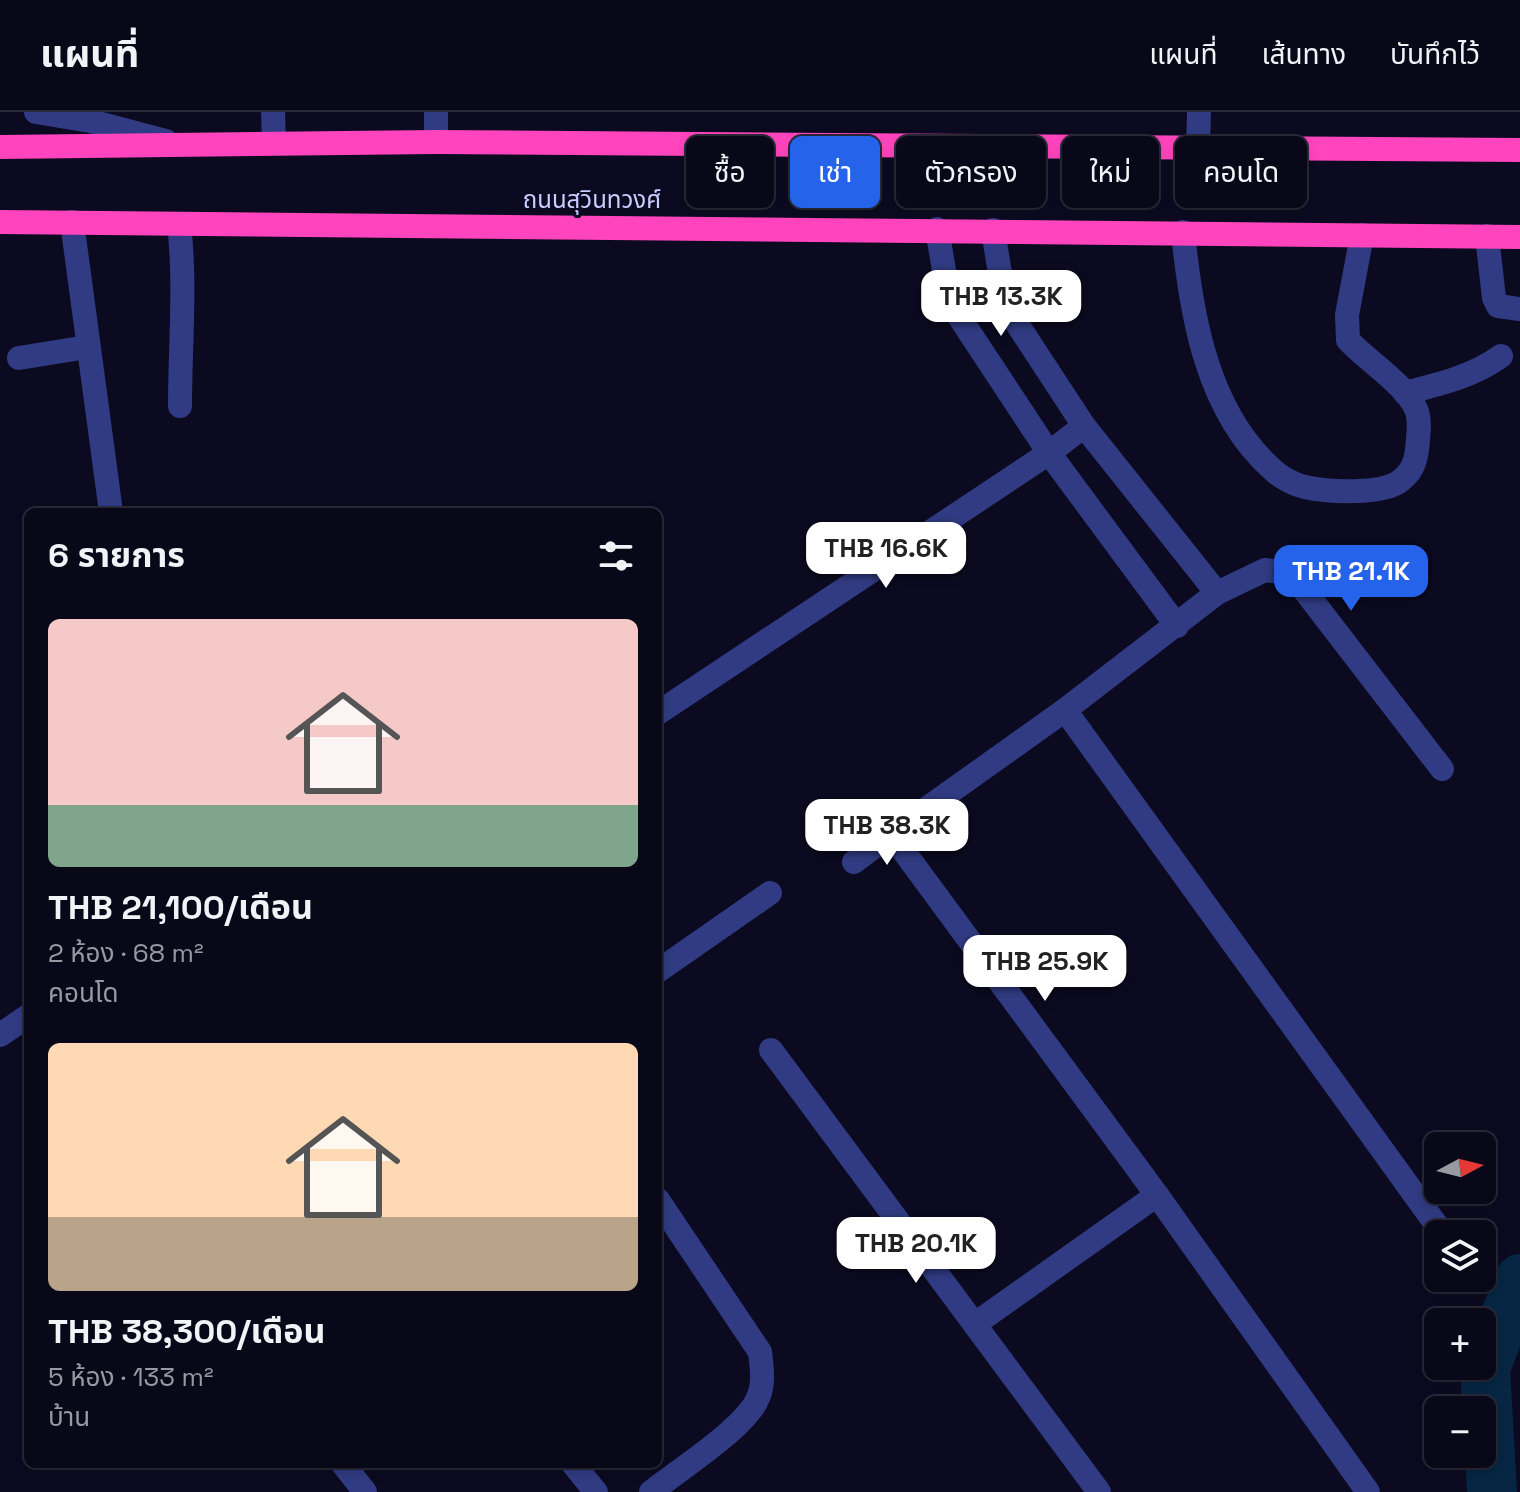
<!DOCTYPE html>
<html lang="th">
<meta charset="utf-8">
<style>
:root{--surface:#080818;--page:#111121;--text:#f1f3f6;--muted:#989aa2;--line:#292937;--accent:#2563eb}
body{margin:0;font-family:"Space Grotesk","Noto Sans Thai",sans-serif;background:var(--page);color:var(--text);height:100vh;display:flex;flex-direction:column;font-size:30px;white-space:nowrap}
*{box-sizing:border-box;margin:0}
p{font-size:26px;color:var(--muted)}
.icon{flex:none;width:44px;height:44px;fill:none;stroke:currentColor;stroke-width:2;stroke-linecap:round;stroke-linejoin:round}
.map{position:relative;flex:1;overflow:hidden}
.side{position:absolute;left:24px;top:396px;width:638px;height:960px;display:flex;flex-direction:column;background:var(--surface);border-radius:12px;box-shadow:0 4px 12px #0003,0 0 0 2px var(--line)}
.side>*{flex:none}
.banner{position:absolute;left:686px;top:24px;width:714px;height:72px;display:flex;gap:16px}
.needle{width:52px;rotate:83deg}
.tools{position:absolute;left:1424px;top:1020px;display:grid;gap:16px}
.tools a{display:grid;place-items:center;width:72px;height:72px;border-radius:12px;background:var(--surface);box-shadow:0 4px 12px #0003,0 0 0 2px var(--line);font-size:40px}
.price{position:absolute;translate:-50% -68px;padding:0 18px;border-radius:16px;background:#fff;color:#222;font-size:26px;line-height:52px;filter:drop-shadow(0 2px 4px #0008)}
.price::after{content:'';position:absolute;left:50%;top:48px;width:24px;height:18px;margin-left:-12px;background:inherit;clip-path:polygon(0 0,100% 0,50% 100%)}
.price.on{background:var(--accent);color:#fff}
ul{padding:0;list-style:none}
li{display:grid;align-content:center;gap:16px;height:424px;padding:0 24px}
li span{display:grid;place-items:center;height:248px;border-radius:12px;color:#555}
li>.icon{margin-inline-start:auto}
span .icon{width:144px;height:144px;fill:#fffc;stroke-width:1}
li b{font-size:34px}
h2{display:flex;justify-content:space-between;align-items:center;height:96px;padding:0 24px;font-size:34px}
.chip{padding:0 28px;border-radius:12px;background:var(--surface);box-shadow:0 4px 12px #0003,0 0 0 2px var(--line);font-size:28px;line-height:72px}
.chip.on{background:var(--accent);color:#fff}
header{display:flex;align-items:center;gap:48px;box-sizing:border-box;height:112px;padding:0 40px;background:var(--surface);border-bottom:2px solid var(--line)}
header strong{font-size:38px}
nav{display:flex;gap:44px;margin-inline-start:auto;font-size:28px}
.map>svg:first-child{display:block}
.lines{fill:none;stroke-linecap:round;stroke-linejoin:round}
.river{stroke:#062643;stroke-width:50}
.minor{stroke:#313b83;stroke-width:24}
.highway{stroke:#ff44bd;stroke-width:24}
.labels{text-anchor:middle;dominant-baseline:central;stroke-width:6;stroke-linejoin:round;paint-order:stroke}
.street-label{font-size:24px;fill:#c9ccff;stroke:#0b0a20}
</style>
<header>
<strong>แผนที่</strong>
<nav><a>แผนที่</a><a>เส้นทาง</a><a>บันทึกไว้</a></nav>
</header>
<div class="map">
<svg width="1520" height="1380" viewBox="0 0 1520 1380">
<rect width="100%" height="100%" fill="#0b0a20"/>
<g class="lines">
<!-- river -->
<path class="river" d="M1492 1380 1485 1256 1520 1167"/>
<!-- minor -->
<g class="minor">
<path d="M36 0 90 9 166 29"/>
<path d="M273 0 274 31"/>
<path d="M436 0V30"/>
<path d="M1198 36 1199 0"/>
<path d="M72 110 111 400"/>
<path d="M179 112C186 173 180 232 180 294"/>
<path d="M937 117 946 170 956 200 1049 341 1177 514"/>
<path d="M993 118 1002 174 1010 201 1084 314 1217 481"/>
<path d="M1183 120C1191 203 1207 300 1273 358 1280 365 1295 373 1305 375 1327 380 1382 383 1400 369 1415 358 1417 344 1418 327 1419 317 1420 306 1416 297 1407 274 1366 248 1348 228L1347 203 1362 123"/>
<path d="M1487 124 1494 186 1498 194 1520 197"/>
<path d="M19 246 87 235"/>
<path d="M1405 281C1439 272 1472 265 1501 244"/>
<path d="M1065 598 1443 1122"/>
<path d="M658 601 1049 341 1084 314"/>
<path d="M854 750 891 722"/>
<path d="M658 859 770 781"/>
<path d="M0 923 28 904"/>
<path d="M771 938 1099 1380"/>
<path d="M975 1212 1157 1083"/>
<path d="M343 1352 365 1380"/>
<path d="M573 1352 596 1380"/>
<path d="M651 1380C679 1358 740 1319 756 1290 765 1274 762 1257 760 1240L658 1088"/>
<path d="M1368 1380 1157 1083 891 722 1065 598 1217 481 1265 458 1281 460 1298 470 1442 657"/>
</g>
<!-- highway -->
<g class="highway">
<path d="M0 35 436 30 1520 38"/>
<path d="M0 110 1520 125"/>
</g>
</g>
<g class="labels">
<!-- street labels -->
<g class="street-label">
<text x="592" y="87">ถนนสุวินทวงศ์</text>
</g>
</g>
</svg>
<div class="tools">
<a><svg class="needle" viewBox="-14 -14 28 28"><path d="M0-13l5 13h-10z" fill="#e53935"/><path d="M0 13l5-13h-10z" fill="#989aa2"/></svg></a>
<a><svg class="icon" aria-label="layers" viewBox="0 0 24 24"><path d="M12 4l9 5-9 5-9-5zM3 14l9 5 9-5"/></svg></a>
<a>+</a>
<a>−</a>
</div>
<b class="price" style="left:1001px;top:226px">THB 13.3K</b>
<b class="price" style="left:886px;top:478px">THB 16.6K</b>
<b class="price on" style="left:1351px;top:501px">THB 21.1K</b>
<b class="price" style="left:887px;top:755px">THB 38.3K</b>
<b class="price" style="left:1045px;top:891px">THB 25.9K</b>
<b class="price" style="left:916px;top:1173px">THB 20.1K</b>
<div class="banner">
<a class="chip">ซื้อ</a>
<a class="chip on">เช่า</a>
<a class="chip">ตัวกรอง</a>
<a class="chip">ใหม่</a>
<a class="chip">คอนโด</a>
</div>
<section class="side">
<h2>6 รายการ<svg class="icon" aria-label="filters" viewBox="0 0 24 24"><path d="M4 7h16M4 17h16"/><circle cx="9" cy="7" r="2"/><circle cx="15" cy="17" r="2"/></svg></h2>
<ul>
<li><span style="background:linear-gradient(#f6c9c9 75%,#7fa58c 0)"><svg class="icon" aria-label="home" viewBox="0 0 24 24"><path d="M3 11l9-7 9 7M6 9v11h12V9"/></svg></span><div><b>THB 21,100/เดือน</b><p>2 ห้อง · 68 m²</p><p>คอนโด</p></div></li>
<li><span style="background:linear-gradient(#ffd9b3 70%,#b9a48a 0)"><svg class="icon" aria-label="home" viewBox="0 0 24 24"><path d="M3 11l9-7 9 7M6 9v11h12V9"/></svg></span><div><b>THB 38,300/เดือน</b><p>5 ห้อง · 133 m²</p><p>บ้าน</p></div></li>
</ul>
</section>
</div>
